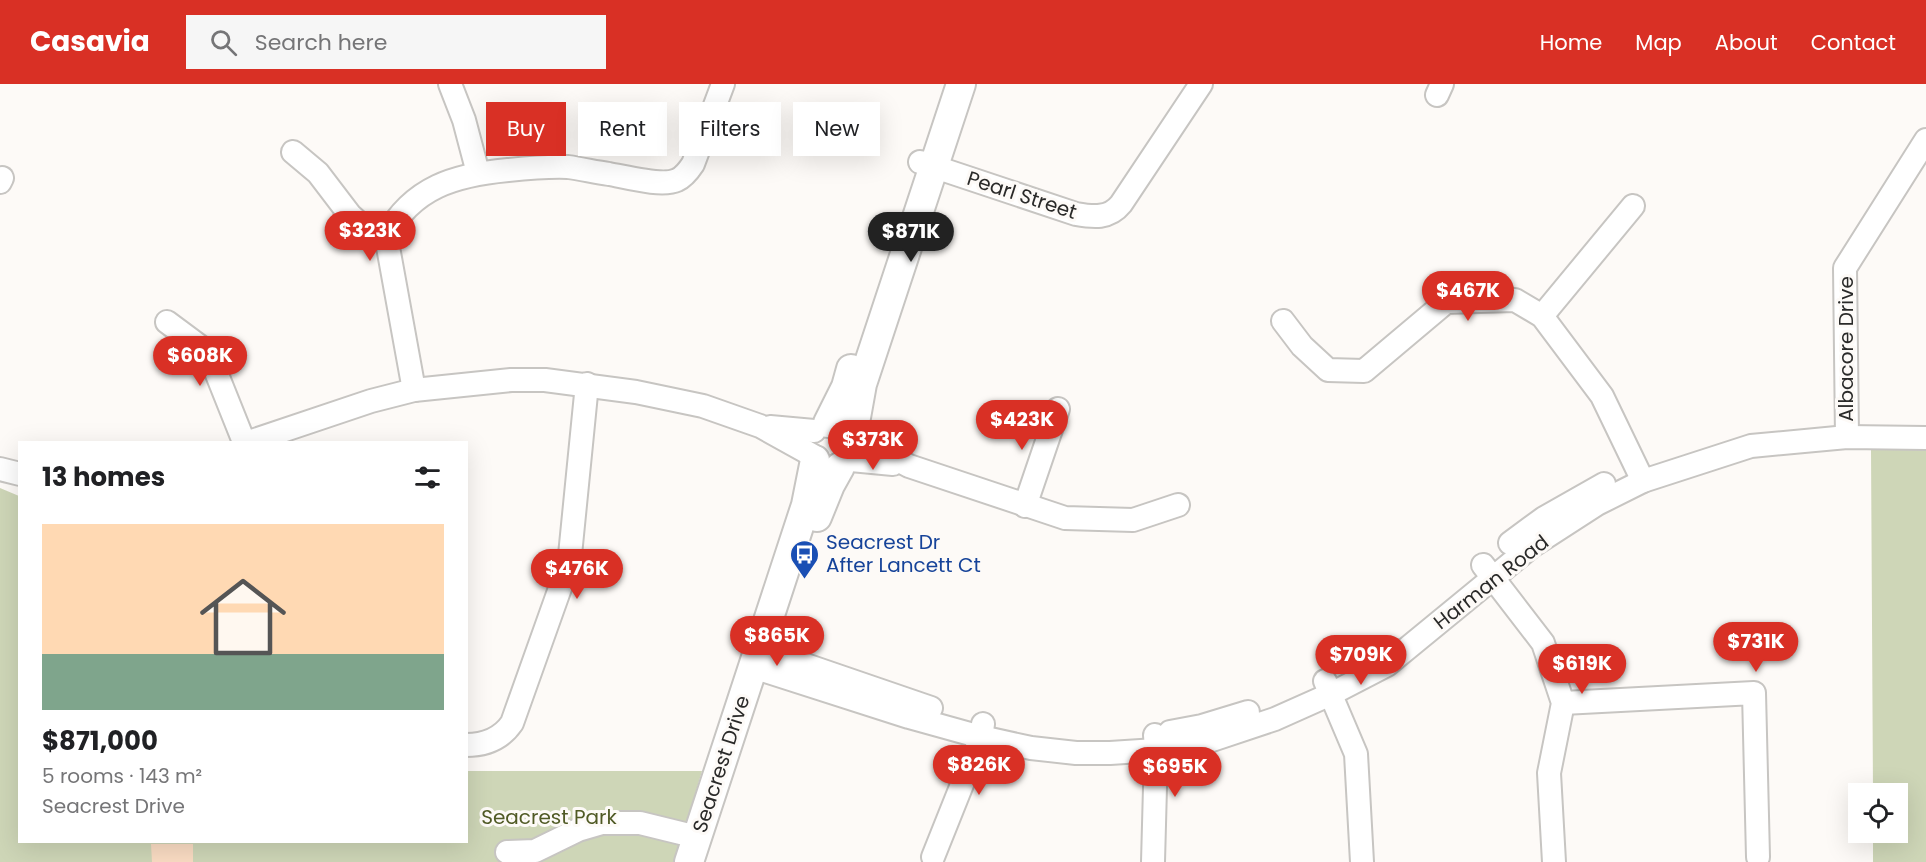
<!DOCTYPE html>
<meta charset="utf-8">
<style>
:root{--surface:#fff;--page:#f6f6f6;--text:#202124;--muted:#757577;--line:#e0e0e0;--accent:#d93025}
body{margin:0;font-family:Poppins,sans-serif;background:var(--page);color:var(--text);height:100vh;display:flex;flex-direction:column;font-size:22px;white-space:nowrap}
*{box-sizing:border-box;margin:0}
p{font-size:20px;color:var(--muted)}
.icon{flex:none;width:33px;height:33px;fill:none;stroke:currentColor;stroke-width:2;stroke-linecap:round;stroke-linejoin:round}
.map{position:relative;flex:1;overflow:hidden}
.sheet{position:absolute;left:18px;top:357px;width:450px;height:402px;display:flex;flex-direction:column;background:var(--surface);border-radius:0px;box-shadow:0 6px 24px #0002}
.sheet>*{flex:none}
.guide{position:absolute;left:486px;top:18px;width:570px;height:54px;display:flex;gap:12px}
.buttons{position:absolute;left:1848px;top:699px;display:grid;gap:12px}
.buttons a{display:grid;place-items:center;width:60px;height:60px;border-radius:0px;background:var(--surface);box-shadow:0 6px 24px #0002;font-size:30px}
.price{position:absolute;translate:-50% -51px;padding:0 14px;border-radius:21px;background:var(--accent);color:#fff;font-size:20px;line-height:39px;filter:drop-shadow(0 2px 3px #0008)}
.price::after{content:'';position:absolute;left:50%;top:36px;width:18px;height:14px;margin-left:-9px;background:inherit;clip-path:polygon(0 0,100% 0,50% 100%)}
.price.active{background:#222;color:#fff}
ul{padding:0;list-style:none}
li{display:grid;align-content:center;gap:12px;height:318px;padding:0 24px}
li+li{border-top:2px solid var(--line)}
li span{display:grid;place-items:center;height:186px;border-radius:0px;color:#555}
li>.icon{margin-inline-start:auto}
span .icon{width:108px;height:108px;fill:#fffc;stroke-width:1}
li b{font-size:26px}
h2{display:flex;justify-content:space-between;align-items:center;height:72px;padding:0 24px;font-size:26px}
.pill{padding:0 21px;border-radius:0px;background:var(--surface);box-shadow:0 6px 24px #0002;font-size:21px;line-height:54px}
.pill.active{background:var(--accent);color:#fff}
header{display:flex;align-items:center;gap:36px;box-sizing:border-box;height:84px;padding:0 30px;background:var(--accent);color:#fff}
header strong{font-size:28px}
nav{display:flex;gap:33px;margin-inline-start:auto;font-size:21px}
.search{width:420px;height:54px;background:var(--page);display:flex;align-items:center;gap:15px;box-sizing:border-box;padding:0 21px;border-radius:0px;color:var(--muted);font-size:22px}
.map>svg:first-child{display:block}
.green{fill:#ced6b7}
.building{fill:#fadcc3}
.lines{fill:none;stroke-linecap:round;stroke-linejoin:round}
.minor-casing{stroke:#c7c5c2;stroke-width:26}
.major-casing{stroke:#c7c5c2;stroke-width:32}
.minor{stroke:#fff;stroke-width:22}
.major{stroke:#fff;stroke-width:28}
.labels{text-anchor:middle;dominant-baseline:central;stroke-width:6;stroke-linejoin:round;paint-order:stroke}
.street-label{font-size:20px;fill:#2a2a29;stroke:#fdfaf7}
.transit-label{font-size:20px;fill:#164399;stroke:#fdfaf7;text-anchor:start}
.park-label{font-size:20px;fill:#505a25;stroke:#fdfaf7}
</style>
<header>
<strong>Casavia</strong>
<div class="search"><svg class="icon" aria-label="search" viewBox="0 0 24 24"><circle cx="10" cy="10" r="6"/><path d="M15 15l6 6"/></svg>Search here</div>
<nav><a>Home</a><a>Map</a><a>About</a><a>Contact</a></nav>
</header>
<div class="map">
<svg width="1926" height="778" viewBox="0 0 1926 778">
<rect width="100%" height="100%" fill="#fdfaf7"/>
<!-- green -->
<g class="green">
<path d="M1871 365H1926V778H1873V749L1898 748V710L1873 709Z"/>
<path d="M0 404 19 412 20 758H466L467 687H702L675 778H0Z"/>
</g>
<!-- building -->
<path class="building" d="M151 760H193V778H152Z"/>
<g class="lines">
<defs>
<g id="minor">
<path d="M450 0 464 36 478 89"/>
<path d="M1437 11 1442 0"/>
<path d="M293 68 318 89 350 131 360 140 386 152 414 306"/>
<path d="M920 78 1076 130C1093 133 1109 135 1121 120L1201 0"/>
<path d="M0 98 2 94"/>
<path d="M386 152C413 103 455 91 508 86 528 84 548 82 568 83 582 85 595 88 609 90 626 93 662 103 677 96 684 93 689 86 693 80L723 0"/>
<path d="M1542 232 1633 122"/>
<path d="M1283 237 1302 262 1328 286 1364 287 1446 218 1515 216 1542 232 1602 312 1643 397"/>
<path d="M167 238 202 264 210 273 244 358"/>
<path d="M770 343 814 347"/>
<path d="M1847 353 1845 184 1926 56"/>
<path d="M855 354 909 382 1065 434 1133 436 1178 421"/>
<path d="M249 358 371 317 414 306 511 296H545L636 308 703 322 760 342 812 371"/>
<path d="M851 376 893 380"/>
<path d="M0 385 20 390"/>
<path d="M1025 422 1058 325"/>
<path d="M1510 459 1544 434 1604 400"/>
<path d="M1483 481 1543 559 1563 619 1549 689 1554 778"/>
<path d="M759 565 931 624"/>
<path d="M753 583 909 633 981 653 1031 664 1076 669H1110L1156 666 1209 657 1275 635 1331 610 1387 581 1532 462 1597 420 1643 397 1751 362 1847 353 1926 354"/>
<path d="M1325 597 1356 670 1362 778"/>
<path d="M1563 619 1754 609 1758 773"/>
<path d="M1170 648 1202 642 1248 628"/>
<path d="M466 661C485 661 501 655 512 639L564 493 570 471 587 300"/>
<path d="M507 768 535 767 578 746 602 739H640L697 753"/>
<path d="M933 773 981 653 983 640"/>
<path d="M1153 778 1156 666 1155 651"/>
</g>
<g id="major">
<path d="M828 339 846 303 851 285"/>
<path d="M853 350 862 300 961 0"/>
<path d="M817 433 830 401 840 383"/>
<path d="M689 778 806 421 815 376"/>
</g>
</defs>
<!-- minor casing -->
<use href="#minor" class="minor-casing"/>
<!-- major casing -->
<use href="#major" class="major-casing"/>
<!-- minor -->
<use href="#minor" class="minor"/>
<!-- major -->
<use href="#major" class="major"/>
</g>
<!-- icons -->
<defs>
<symbol id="bus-pin" viewBox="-11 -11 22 30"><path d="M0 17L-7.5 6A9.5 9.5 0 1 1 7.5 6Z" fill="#1a4fb4" stroke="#fdfaf7"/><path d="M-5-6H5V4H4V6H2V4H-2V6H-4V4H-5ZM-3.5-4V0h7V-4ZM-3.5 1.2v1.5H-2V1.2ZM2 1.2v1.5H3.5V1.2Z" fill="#fff"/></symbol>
</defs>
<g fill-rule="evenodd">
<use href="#bus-pin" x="788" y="454" width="33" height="45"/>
</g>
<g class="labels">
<!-- street labels -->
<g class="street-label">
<text transform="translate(1022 111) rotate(18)">Pearl Street</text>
<text transform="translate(1846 265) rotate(-90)">Albacore Drive</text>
<text transform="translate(1491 498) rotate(-38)">Harman Road</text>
<text transform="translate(721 680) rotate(-72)">Seacrest Drive</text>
</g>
<!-- transit labels -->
<g class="transit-label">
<text x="826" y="458">Seacrest Dr<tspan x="826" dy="23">After Lancett Ct</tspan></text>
</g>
<!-- park labels -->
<g class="park-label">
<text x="549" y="733">Seacrest Park</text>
</g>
</g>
</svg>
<div class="buttons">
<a><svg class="icon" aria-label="locate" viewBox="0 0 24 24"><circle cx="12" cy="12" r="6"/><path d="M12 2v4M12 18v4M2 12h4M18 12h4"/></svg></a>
</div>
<b class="price" style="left:370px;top:178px">$323K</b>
<b class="price active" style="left:911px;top:179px">$871K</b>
<b class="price" style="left:1468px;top:238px">$467K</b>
<b class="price" style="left:200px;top:303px">$608K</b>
<b class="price" style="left:1022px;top:367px">$423K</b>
<b class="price" style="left:873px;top:387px">$373K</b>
<b class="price" style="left:577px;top:516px">$476K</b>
<b class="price" style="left:777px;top:583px">$865K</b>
<b class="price" style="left:1756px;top:589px">$731K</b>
<b class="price" style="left:1361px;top:602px">$709K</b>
<b class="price" style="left:1582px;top:611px">$619K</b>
<b class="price" style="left:979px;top:712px">$826K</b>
<b class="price" style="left:1175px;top:714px">$695K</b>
<div class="guide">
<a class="pill active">Buy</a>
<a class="pill">Rent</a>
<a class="pill">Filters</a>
<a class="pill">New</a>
</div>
<section class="sheet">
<h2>13 homes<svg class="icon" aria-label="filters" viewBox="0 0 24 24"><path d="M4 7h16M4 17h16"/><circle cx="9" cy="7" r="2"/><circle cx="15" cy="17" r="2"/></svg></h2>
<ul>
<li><span style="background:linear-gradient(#ffd9b3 70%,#7fa58c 0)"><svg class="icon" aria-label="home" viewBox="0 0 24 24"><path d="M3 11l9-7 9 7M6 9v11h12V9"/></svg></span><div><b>$871,000</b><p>5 rooms · 143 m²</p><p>Seacrest Drive</p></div></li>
</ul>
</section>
</div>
